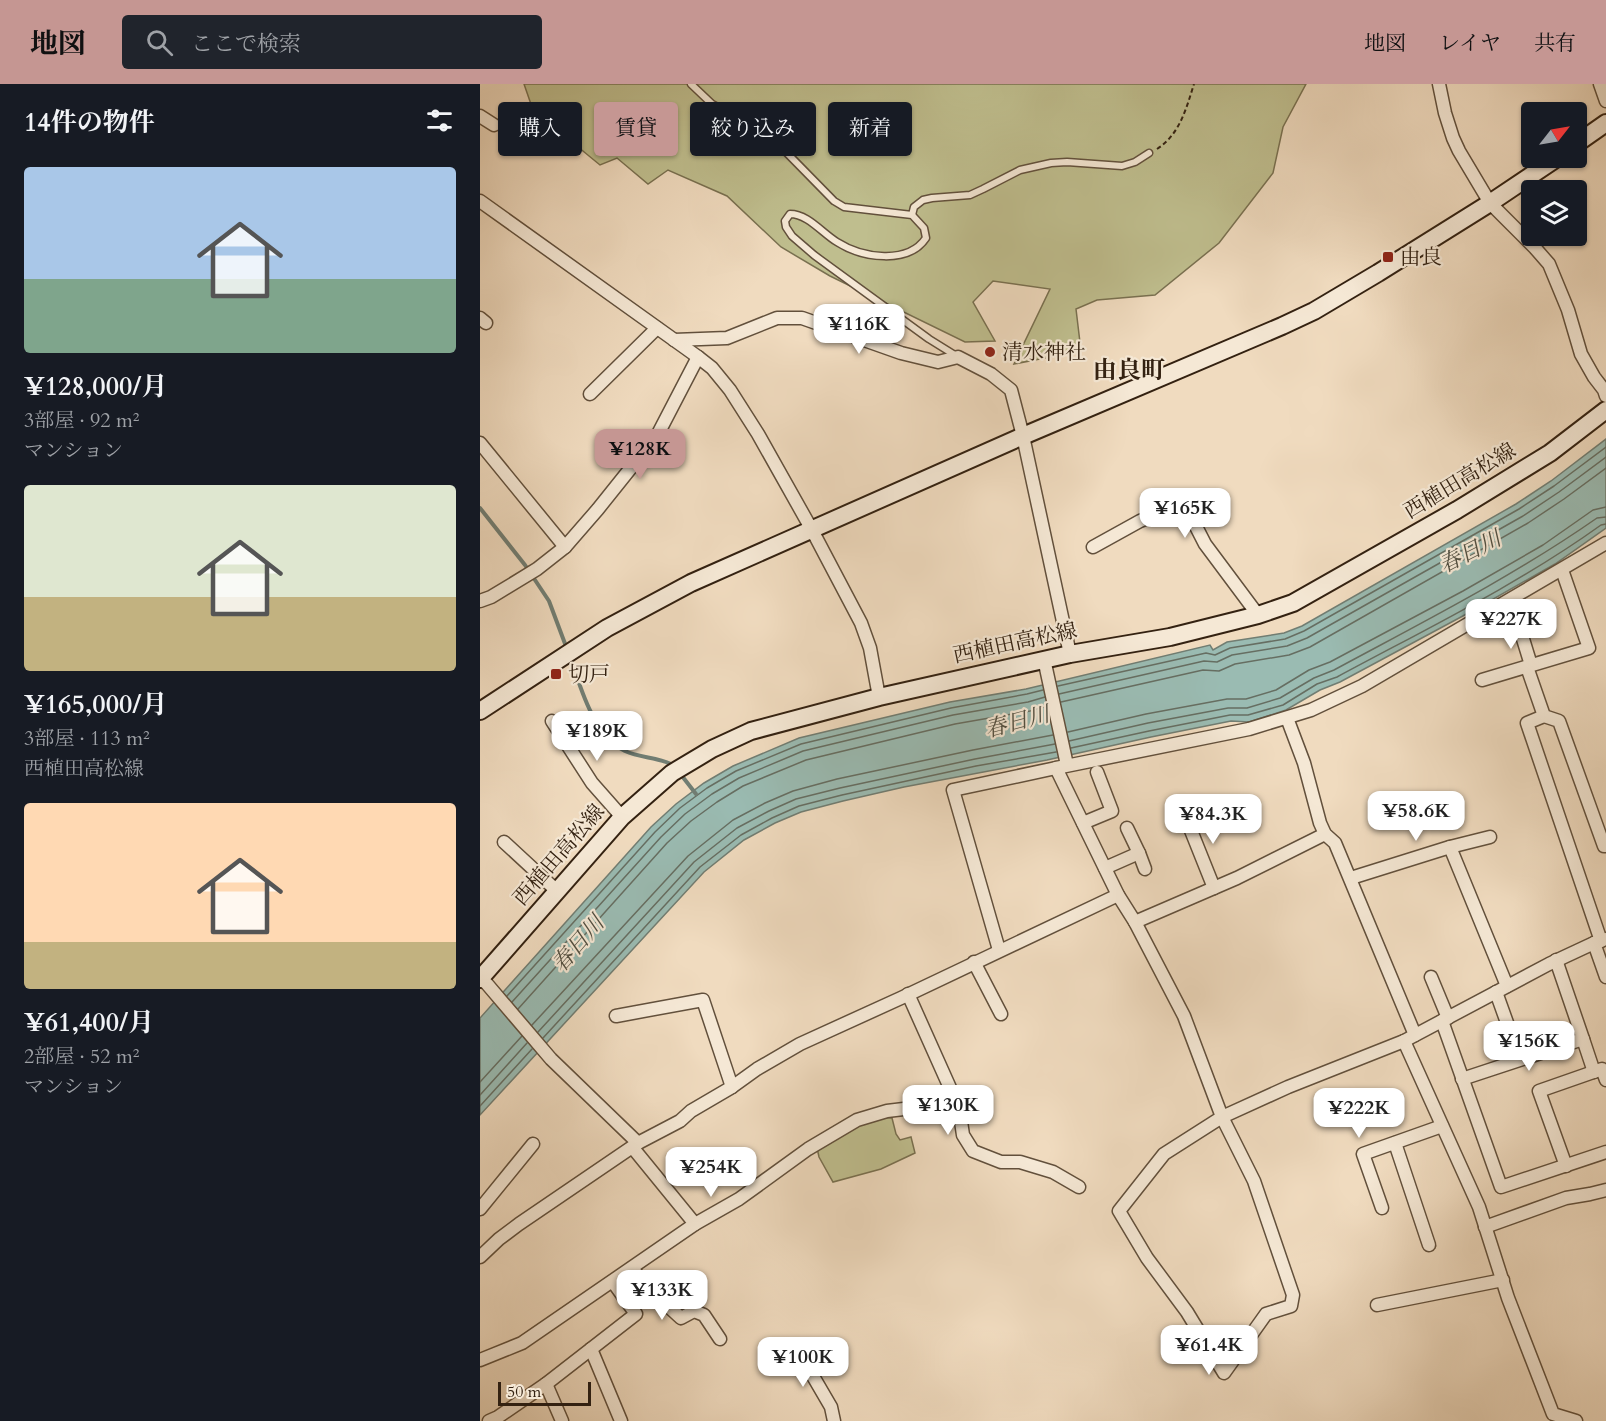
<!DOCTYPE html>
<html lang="ja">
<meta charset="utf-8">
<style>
:root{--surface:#171b24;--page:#20242c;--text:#f1f3f6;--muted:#9ea1a6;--accent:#c59692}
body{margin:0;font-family:Cardo,"Noto Serif JP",serif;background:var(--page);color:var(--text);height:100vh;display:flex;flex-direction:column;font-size:22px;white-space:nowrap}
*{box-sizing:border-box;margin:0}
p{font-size:20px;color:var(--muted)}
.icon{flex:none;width:33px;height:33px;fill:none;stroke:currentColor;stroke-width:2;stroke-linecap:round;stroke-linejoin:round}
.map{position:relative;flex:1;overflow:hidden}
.sheet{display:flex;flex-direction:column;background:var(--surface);width:480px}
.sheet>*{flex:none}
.banner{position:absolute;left:18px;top:18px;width:570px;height:54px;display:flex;gap:12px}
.needle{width:39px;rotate:59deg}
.buttons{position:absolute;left:1041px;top:18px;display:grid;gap:12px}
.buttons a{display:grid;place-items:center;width:66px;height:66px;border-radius:6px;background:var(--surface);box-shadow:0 2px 4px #0004;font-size:30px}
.scale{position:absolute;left:18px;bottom:15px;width:93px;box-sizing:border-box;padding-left:6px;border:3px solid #332111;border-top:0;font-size:16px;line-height:21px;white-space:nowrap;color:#332111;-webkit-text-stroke:4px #f5e8d5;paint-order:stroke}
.price{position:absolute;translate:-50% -51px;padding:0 14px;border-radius:12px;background:#fff;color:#222;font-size:20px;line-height:39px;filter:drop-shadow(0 2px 3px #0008)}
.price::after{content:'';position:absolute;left:50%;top:36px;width:18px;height:14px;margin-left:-9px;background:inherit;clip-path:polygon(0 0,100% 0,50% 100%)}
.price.current{background:var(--accent);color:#111}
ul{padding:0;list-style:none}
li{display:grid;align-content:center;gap:12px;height:318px;padding:0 24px}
li span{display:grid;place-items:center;height:186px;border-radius:6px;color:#555}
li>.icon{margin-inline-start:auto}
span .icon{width:108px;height:108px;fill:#fffc;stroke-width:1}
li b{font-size:26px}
h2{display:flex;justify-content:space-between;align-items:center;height:72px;padding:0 24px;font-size:26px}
.tag{padding:0 21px;border-radius:6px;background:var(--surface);box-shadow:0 2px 4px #0004;font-size:21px;line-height:54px}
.tag.current{background:var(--accent);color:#111}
header{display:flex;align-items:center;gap:36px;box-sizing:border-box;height:84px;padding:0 30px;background:var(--accent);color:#111}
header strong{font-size:28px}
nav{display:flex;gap:33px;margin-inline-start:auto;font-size:21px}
.search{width:420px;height:54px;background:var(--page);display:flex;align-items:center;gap:15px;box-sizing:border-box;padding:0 21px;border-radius:6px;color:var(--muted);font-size:22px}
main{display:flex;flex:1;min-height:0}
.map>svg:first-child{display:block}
.green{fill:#bfbe8e;stroke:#797050;stroke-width:1.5}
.water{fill:#9abbb2;stroke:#717d72;stroke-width:1.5}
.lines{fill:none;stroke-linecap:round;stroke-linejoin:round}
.shore{stroke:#666e62;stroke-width:1.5}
.stream{stroke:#717d72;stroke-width:4}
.lane-casing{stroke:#62503c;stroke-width:9}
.street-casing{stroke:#62503c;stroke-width:15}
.secondary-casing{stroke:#332111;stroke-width:20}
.path{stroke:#332111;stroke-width:2;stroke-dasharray:4.5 3;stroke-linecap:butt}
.lane{stroke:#f5e8d5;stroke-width:6}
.street{stroke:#f5e8d5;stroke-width:12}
.secondary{stroke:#f5e8d5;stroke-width:16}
.poi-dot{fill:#8f2418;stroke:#f5e8d5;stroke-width:2}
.labels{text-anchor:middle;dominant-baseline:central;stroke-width:4.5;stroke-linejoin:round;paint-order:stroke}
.poi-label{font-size:21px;fill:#332111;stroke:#f5e8d5;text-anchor:start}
.street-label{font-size:21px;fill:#332111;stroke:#f5e8d5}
.water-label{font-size:22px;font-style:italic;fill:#524f41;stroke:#f5e8d5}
.quarter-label{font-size:24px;font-weight:bold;fill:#332111;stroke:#f5e8d5}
</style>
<header>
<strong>地図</strong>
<div class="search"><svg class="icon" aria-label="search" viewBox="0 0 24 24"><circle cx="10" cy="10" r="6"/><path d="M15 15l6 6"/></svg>ここで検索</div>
<nav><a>地図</a><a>レイヤ</a><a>共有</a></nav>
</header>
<main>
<section class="sheet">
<h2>14件の物件<svg class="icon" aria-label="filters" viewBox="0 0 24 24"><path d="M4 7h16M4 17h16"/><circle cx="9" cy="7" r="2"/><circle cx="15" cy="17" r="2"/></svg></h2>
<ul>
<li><span style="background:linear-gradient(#a9c7e8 60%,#7fa58c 0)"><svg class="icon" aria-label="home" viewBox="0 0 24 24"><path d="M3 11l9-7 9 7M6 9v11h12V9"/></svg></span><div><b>¥128,000/月</b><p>3部屋 · 92 m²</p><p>マンション</p></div></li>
<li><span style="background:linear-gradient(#dfe7d0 60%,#c2b280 0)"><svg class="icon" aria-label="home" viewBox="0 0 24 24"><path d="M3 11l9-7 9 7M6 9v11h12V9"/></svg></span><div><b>¥165,000/月</b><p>3部屋 · 113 m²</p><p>西植田高松線</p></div></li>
<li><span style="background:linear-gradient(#ffd9b3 75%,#c2b280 0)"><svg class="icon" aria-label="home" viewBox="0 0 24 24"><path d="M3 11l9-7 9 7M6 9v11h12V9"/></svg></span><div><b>¥61,400/月</b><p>2部屋 · 52 m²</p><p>マンション</p></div></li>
</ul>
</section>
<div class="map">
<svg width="1126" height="1337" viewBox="0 0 1126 1337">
<rect width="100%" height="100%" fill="#f0dbbf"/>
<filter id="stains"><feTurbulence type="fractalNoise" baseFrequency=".00333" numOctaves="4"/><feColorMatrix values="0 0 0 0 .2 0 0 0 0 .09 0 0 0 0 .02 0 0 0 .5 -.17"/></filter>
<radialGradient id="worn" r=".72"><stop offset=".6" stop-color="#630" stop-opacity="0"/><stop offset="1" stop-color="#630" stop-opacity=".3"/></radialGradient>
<!-- green -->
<g class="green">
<path d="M44 0H826L803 43 793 89 739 159 675 211 617 216 596 225 601 267 534 280 570 205 513 197 493 218 515 257 485 258 350 192 301 163 247 112 188 86 168 100 137 74 120 81 53 26Z"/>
<path d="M397 1033 412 1034 416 1050 420 1056 431 1053 435 1069 401 1085 353 1098 339 1073 337 1064 377 1039Z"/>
</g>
<!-- water -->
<path class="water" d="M1126 355V444L1075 480 994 526 860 598 840 606 806 626 769 638 751 637 671 653 567 676 424 703 363 717 321 728 295 739 264 756 224 788 0 1031V934L171 743 196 720 224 699 253 682 319 654 470 618 546 605 730 561 733 566 747 558 804 549 822 542 1036 420 1071 397Z"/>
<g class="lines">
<!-- shore -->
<g class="shore">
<path d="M578 602 726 569 735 571 750 564 805 555 824 547 1039 425 1074 402 1126 363"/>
<path d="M579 610 724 577 737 578 752 571 807 562 827 554 1043 432 1079 408 1126 373"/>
<path d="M581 618 723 586 739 587 755 580 809 571 830 563 1048 439 1084 415 1126 384"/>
<path d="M588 648 666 630 747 615H766L796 606 829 586 850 578 983 507 1063 461 1113 426 1126 423"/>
<path d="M589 657 668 639 748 624H767L800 614 834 594 854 586C943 538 1034 492 1117 434L1126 433"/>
<path d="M591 664 669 647 750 631H768L803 621 837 600 857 593C946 545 1039 500 1121 441L1126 440"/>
<path d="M27 912 175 748 200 724 227 704 256 687 321 660 471 624 547 610 563 606"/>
<path d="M32 918 181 753 205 730 232 710 259 694 323 667 473 631 548 618 565 613"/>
<path d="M38 925 187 759 211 737 237 718 263 702 326 676 475 640 550 627 567 622"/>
<path d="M52 941 208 772 253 736 285 719 313 707 357 695 493 666 573 651"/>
<path d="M58 948 214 778 257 744 289 727 316 715 360 704 495 675 575 660"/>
<path d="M63 954 220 783 261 751 292 734 319 722 362 711 496 682 576 668"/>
<path d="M0 998 42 952"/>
<path d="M0 1011 47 959"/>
<path d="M0 1022 52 965"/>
</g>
<!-- stream -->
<g class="stream">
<path d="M0 424 45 481 69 517 87 565"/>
<path d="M91 575C101 606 114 651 145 667 160 674 176 673 191 680"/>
<path d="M202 692 216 710"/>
</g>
<defs>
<g id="lane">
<path d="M211 0 232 20 260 35 303 65 354 117 364 123 432 131 444 144 446 154C428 181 382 174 357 158 342 149 328 130 310 130L305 137 306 143 312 152 334 171 449 255 478 273"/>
<path d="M432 131 434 123 443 116 452 114 490 111 503 105 540 86 571 79 587 78 642 82 655 78 669 69"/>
</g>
<g id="street">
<path d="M959 0 965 29 973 54 979 67 1010 119 1055 164 1069 180 1088 226 1101 270 1114 293 1124 306 1126 312"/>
<path d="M1120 0 1126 17"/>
<path d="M0 32 14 41"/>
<path d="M0 117 218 273 232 284 250 306 278 350 332 446 381 539 390 564 399 613"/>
<path d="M0 234 6 239"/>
<path d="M194 256 247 254 297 234H322L421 269 458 278 478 273 511 290 531 306 543 352 590 570"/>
<path d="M110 310 177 244"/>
<path d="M0 359 85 463"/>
<path d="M1126 459 882 602 831 626 769 645 576 684 638 811 655 838 704 932 742 1033 774 1097 813 1211 811 1222 786 1230 744 1289 707 1228 667 1174 639 1127 684 1070 742 1033 808 1003 924 957 1069 880 1114 859 1126 855"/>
<path d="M613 463 660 437 704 419 725 460 778 531"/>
<path d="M0 517 11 513 57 485 85 463 118 425 178 350 218 273"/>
<path d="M1039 542 1051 581"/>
<path d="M564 575 587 681"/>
<path d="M1047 583 1064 632 1079 637 1124 762H1126"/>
<path d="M1002 596 1109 564 1082 486"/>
<path d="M1064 632 1047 639 1121 857"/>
<path d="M807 634 824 679 840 739 845 750 855 759 935 951"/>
<path d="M72 637 112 699 142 733"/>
<path d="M704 729 734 804"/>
<path d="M603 739 632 727 617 688"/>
<path d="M24 758 77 807"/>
<path d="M970 763 1027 902"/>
<path d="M659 769 665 785"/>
<path d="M625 784 659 769 647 744"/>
<path d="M871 794 970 763 1010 753"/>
<path d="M655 838 757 794 845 750"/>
<path d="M1114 859 1126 893"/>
<path d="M519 866 473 706 576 684"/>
<path d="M1076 876 1103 955"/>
<path d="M494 878 521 930"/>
<path d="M951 893 968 934"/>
<path d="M0 894 7 900 71 975 158 1059"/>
<path d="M1016 908 1040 975"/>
<path d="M428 910 479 1024 483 1051 493 1067 521 1078H540L573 1088 599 1103"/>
<path d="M136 932 223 916 252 1003"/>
<path d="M962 937 1021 1103 1126 1068"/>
<path d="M924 957 999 1123 1028 1214 1073 1330 1096 1337"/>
<path d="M982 995 1103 955 1114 988"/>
<path d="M915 1059 949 1161"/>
<path d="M153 1064 215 1140"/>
<path d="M1086 1082 1059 1007 1122 985 1126 996"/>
<path d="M902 1124 883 1070 962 1042"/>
<path d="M0 1125 53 1060"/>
<path d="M1005 1143 1086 1114 1110 1110 1126 1106"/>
<path d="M0 1173 19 1155 39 1140 158 1059 200 1037 211 1027 252 1003 277 985 320 960 421 914 638 811"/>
<path d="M152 1184 165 1201 201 1234 214 1227 224 1231 240 1255"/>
<path d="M897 1221 1023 1196"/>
<path d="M316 1263 351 1323 354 1337"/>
<path d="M111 1265 141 1337"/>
<path d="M0 1276 42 1259 215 1140 259 1115 328 1065 377 1036 407 1027 457 1021 479 1024"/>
<path d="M66 1300 82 1337"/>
<path d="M9 1337 18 1333 66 1300 156 1230 133 1198"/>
</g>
<g id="secondary">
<path d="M1096 60 1126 39"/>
<path d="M0 627 127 544 211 499 543 352 802 242 834 227 898 189 1010 119 1077 74"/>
<path d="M0 895 142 733 192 689 232 665 271 647 399 613 590 570 690 553 778 531 813 519 977 426 1070 369 1126 326"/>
</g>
</defs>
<!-- lane casing -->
<use href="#lane" class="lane-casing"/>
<!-- street casing -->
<use href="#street" class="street-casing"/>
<!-- secondary casing -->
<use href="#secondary" class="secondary-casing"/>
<!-- path -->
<path class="path" d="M677 65C700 50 706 25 714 0"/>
<!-- lane -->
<use href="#lane" class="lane"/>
<!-- street -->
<use href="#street" class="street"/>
<!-- secondary -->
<use href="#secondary" class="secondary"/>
</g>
<!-- markers -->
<g class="poi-dot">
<rect x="902" y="167" width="12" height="12" rx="3"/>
<circle cx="510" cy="268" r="6"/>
<rect x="70" y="584" width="12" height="12" rx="3"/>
</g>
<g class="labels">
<!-- poi labels -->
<g class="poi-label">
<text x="920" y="173">由良</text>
<text x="522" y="268">清水神社</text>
<text x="88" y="590">切戸</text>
</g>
<!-- street labels -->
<g class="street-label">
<text transform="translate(980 397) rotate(-31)">西植田高松線</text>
<text transform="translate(535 559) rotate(-12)">西植田高松線</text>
<text transform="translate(79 771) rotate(-49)">西植田高松線</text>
</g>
<!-- water labels -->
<g class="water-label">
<text transform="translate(990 468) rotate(-27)">春日川</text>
<text transform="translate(537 638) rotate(-15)">春日川</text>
<text transform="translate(98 860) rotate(-49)">春日川</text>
</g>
<!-- quarter labels -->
<g class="quarter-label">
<text x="649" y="286">由良町</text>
</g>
</g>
<rect width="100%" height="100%" filter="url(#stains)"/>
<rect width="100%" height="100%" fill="url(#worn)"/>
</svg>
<div class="buttons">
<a><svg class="needle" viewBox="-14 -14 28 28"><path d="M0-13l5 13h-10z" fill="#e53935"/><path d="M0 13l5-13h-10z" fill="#9ea1a6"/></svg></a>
<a><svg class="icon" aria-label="layers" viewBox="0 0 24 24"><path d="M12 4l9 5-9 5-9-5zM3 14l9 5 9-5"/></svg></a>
</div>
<div class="scale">50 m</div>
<b class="price" style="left:379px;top:271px">¥116K</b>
<b class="price current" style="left:160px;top:396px">¥128K</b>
<b class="price" style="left:705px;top:455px">¥165K</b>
<b class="price" style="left:1031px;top:566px">¥227K</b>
<b class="price" style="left:117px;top:678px">¥189K</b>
<b class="price" style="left:936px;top:758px">¥58.6K</b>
<b class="price" style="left:733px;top:761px">¥84.3K</b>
<b class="price" style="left:1049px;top:988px">¥156K</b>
<b class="price" style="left:468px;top:1052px">¥130K</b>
<b class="price" style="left:879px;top:1055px">¥222K</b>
<b class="price" style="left:231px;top:1114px">¥254K</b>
<b class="price" style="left:182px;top:1237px">¥133K</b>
<b class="price" style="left:729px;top:1292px">¥61.4K</b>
<b class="price" style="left:323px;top:1304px">¥100K</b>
<div class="banner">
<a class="tag">購入</a>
<a class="tag current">賃貸</a>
<a class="tag">絞り込み</a>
<a class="tag">新着</a>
</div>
</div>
</main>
